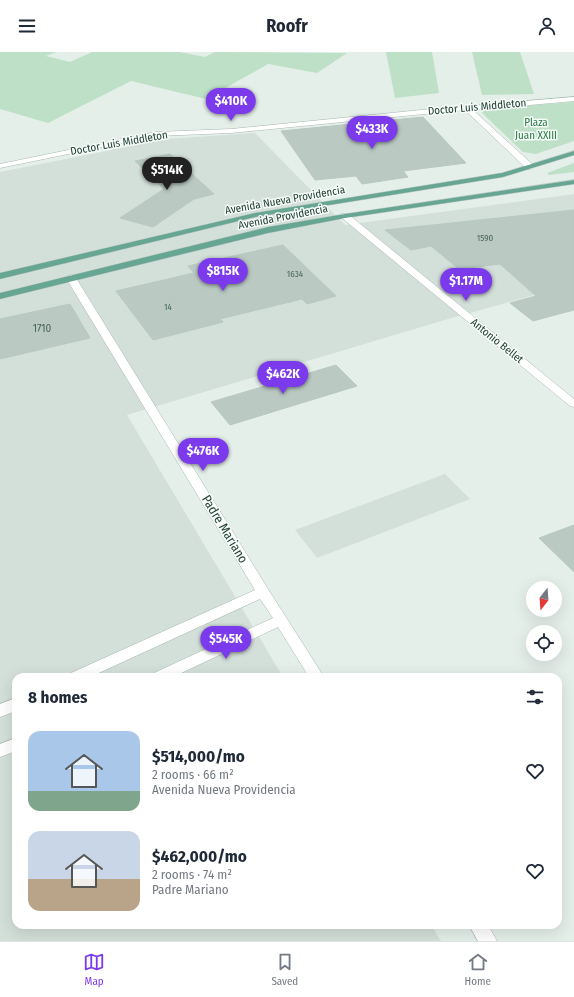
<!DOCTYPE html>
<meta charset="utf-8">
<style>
:root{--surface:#fff;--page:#f6f6f7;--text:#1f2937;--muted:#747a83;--line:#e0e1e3;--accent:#7c3aed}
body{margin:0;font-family:"Fira Sans Condensed",sans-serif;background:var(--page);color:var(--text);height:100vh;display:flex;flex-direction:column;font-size:15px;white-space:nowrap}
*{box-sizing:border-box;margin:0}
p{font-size:13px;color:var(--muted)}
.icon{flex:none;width:22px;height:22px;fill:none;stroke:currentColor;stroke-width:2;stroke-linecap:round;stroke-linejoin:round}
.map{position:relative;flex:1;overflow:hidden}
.panel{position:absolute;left:12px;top:621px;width:550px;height:256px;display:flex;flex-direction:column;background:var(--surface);border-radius:12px;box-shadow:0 4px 16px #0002}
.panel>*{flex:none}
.needle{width:26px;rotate:197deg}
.controls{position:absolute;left:526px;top:529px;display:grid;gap:8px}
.controls a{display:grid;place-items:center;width:36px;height:36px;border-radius:50%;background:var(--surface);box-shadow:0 4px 16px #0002;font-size:20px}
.price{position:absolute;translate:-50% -34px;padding:0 9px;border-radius:14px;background:var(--accent);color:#fff;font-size:13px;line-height:26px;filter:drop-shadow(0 1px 2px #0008)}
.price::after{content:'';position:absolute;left:50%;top:24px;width:12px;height:9px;margin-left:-6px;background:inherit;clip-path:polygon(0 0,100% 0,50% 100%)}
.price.current{background:#222;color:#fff}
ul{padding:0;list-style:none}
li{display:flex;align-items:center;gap:12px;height:100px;padding:0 16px}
li span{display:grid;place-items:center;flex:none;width:112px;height:80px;border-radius:12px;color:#555}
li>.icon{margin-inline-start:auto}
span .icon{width:48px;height:48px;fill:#fffc;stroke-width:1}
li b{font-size:17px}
h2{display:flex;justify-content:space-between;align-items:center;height:48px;padding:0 16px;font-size:17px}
header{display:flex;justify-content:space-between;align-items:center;height:52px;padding:0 16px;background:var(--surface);font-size:18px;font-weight:700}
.dock{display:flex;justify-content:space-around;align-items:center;height:56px;border-top:1px solid var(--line);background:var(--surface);font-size:11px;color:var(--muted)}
.dock a{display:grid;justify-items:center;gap:2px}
.dock .current{color:var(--accent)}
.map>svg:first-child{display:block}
.built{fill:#d3dfd9}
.green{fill:#bde0c6}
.building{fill:#bacac3;stroke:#b7c9c1}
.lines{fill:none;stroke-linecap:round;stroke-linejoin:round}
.minor-casing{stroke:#a7b8b1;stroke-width:1}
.primary-casing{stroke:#c1cac8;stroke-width:1}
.minor{fill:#fff;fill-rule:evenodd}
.primary{fill:#68a694;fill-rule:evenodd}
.labels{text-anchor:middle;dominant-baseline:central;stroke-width:3;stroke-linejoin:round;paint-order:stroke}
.far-number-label{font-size:9px;fill:#49645c}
.far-street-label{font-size:11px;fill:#234239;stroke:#f6fbf8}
.far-park-label{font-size:11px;fill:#2b7a48;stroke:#f6fbf8}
.number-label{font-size:11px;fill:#49645c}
.street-label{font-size:13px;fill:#234239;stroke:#f6fbf8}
</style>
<header><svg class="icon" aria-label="menu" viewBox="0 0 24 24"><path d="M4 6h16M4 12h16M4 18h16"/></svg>Roofr<svg class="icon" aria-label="person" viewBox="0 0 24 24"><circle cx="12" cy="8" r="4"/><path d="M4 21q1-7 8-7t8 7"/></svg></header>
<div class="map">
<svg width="574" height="889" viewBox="0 0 574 889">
<rect width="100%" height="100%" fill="#e5efea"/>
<!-- built -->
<g class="built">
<path d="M255 81 345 173 574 142V232L448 267 127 363 283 625H16V873H431L441 889H0V120L167 87Z"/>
<path d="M445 422 470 447 317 506 295 478Z"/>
</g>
<!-- green -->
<g class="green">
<path d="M0 0H56L46 4 70 10 92 0H179L205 5 215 0 347 1 317 21 268 12 206 47 131 29 48 71 0 57Z"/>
<path d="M386 0H432L439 41 395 46Z"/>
<path d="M472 0H520L534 42 482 43Z"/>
<path d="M574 50V89L536 102 523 100 482 61 483 57Z"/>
<path d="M574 111V120L549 123 547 121Z"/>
</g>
<!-- building -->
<g class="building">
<path d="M423 65 466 111 403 119 408 125 362 132 356 124 315 128 281 79Z"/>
<path d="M170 102 214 142 194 147 153 175 120 166 164 137 135 109Z"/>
<path d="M574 158V258L533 269 510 251 536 244 500 212 459 217 431 194 411 198 385 178Z"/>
<path d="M283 193 336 244 307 252 302 247 220 267 223 270 153 288 116 239 194 221 188 214Z"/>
<path d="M70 252 90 286 0 307V267Z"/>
<path d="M336 313 357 334 230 373 211 350Z"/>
<path d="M574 473V520L539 486Z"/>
</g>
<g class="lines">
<defs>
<g id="minor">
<path d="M574 45V49L473 58 533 113 534 115 530 117H527L465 58 231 81 156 84 0 116V112L156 80 231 77 431 57Z"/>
<path d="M342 162H348L574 347V355L570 354 342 166 341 164Z"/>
<path d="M71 223 76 226 268 537 324 625H309L278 575 173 625H152L154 621 273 566 260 547 90 625H69L71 621 255 538 66 226Z"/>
<path d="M16 646V659L0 665V652Z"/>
<path d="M16 686V699L0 705V692Z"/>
<path d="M469 873H488L497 889H478Z"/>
</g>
<g id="primary">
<path d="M574 99V103L503 125 255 165 0 227V221L255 161 502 121Z"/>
<path d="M574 128V132L345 166 268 181 0 247V241L268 175 345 162Z"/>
</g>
</defs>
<!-- minor casing -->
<use href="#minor" class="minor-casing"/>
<!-- primary casing -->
<use href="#primary" class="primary-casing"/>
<!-- minor -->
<use href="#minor" class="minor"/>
<!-- primary -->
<use href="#primary" class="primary"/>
</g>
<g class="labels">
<!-- far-number labels -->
<g class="far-number-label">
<text x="485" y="186">1590</text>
<text x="295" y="222">1634</text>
<text x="168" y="255">14</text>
</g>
<!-- far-street labels -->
<g class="far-street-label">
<text transform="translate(477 55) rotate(-5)">Doctor Luis Middleton</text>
<text transform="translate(119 91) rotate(-10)">Doctor Luis Middleton</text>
<text transform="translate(285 148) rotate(-10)">Avenida Nueva Providencia</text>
<text transform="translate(283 165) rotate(-11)">Avenida Providencia</text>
<text transform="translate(497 289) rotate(39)">Antonio Bellet</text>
</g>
<!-- far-park labels -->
<g class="far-park-label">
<text x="536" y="70">Plaza<tspan x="536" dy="13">Juan XXIII</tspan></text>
</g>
<!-- number labels -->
<g class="number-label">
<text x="42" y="276">1710</text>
</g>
<!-- street labels -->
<g class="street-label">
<text transform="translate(225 477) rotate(59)">Padre Mariano</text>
</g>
</g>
</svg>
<div class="controls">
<a><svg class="needle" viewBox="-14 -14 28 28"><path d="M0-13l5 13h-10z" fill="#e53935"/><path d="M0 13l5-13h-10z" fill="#747a83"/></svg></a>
<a><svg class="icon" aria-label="locate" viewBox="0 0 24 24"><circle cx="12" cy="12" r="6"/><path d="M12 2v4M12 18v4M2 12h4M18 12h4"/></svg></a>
</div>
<b class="price" style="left:231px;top:70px">$410K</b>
<b class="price" style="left:372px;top:98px">$433K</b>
<b class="price current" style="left:167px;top:139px">$514K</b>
<b class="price" style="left:223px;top:240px">$815K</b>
<b class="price" style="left:466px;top:250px">$1.17M</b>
<b class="price" style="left:283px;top:343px">$462K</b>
<b class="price" style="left:203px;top:420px">$476K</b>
<b class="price" style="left:226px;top:608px">$545K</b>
<section class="panel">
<h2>8 homes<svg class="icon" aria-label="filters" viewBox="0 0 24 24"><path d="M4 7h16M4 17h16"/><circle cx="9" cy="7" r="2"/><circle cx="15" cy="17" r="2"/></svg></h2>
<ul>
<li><span style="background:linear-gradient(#a9c7e8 75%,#7fa58c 0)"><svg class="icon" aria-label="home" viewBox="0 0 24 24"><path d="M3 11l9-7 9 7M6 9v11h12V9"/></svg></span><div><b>$514,000/mo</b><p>2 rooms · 66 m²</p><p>Avenida Nueva Providencia</p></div><svg class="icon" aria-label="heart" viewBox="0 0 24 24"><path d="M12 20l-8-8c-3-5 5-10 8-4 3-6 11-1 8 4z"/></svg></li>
<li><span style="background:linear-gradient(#c9d6e8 60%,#b9a48a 0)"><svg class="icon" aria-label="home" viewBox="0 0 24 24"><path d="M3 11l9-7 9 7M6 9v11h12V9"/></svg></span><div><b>$462,000/mo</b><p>2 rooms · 74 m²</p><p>Padre Mariano</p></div><svg class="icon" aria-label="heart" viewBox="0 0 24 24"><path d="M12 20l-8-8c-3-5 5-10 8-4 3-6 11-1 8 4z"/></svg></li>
</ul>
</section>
</div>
<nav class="dock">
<a class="current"><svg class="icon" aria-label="map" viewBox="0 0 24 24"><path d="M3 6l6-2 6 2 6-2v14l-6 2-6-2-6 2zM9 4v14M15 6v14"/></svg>Map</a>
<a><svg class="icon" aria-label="saved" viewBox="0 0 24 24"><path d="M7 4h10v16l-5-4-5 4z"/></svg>Saved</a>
<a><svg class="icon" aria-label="home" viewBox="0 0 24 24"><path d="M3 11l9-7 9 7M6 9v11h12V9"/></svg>Home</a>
</nav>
